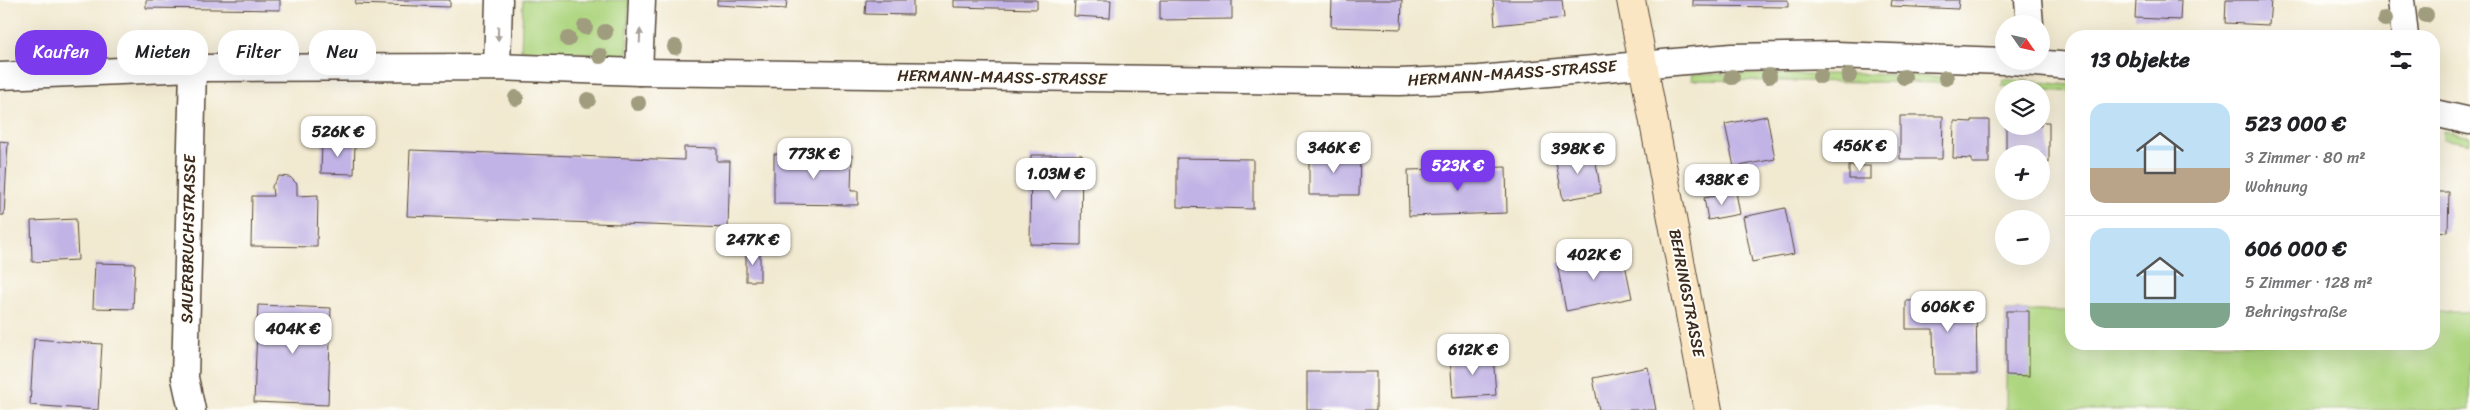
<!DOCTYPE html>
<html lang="de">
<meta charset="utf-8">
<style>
:root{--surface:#fff;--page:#f2f2f2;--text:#202124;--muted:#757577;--line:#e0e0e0;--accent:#7c3aed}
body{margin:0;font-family:Sriracha,sans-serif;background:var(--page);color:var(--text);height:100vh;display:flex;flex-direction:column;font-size:19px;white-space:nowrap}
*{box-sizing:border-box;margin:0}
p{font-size:16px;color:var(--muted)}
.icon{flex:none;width:28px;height:28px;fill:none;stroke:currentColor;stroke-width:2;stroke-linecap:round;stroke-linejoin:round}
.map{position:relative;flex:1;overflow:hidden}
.details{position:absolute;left:2065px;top:30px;width:375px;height:320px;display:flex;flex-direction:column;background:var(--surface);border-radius:20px;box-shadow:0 5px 20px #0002}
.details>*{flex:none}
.top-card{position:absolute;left:15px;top:30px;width:475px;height:45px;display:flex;gap:10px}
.needle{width:32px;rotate:124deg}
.tools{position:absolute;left:1995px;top:15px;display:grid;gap:10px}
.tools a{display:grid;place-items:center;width:55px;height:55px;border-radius:50%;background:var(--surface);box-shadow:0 5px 20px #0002;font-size:25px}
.price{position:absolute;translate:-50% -42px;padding:0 11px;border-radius:10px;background:#fff;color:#222;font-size:16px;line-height:32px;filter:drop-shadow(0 1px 2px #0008)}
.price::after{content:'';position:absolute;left:50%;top:30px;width:15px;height:11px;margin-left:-8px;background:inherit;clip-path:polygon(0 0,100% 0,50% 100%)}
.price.active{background:var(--accent);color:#fff}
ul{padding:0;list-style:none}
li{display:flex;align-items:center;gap:15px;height:125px;padding:0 25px}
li+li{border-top:1px solid var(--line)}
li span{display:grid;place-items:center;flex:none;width:140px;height:100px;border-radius:15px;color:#555}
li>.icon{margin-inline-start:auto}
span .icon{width:60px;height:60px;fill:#fffc;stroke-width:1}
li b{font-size:21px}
h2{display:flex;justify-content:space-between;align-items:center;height:60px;padding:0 25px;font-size:21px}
.tag{padding:0 18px;border-radius:20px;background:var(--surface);box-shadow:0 5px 20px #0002;font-size:18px;line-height:45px}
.tag.active{background:var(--accent);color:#fff}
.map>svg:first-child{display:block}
.green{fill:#add57f;stroke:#74804e}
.building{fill:#c1b3e5}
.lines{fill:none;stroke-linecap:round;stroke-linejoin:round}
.street-casing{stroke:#564739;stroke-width:29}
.secondary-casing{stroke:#564739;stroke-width:30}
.street{stroke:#fff;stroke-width:26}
.secondary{stroke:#fbe6c4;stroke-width:28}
.tree{fill:#a09c7e}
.oneway{fill:#a79f9a}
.labels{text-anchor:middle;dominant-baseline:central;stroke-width:4;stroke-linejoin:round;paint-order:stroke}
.street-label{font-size:16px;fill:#3b2a1e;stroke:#fdfcf7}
</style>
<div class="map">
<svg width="2470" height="410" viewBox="0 0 2470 410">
<rect width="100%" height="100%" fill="#fdfcf7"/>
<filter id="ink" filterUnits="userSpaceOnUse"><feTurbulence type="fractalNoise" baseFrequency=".02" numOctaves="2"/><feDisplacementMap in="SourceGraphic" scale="10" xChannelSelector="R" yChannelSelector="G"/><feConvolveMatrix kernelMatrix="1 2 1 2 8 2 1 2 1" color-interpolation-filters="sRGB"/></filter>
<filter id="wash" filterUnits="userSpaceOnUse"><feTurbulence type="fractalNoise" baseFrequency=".0096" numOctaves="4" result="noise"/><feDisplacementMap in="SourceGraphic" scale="20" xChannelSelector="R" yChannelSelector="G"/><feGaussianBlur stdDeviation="1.12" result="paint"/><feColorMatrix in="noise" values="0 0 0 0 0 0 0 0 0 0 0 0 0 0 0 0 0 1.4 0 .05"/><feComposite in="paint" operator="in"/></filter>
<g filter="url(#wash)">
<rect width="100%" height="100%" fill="#f1e9d0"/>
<!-- green -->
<g class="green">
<path d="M523 0H629L627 55 521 50Z"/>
<path d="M1692 74H1869L1950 77 1949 83 1691 80Z"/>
<path d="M2003 79 2071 85V92L2002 86Z"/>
<path d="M2443 131 2470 137V144L2443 139Z"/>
<path d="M2006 311H2071V344H2434V312H2470V410H2006Z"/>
</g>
<g id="blocks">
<!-- building -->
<g class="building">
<path d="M146 0H280V10L146 8Z"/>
<path d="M356 0H450V7L355 4Z"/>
<path d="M717 0H787L786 9 717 5Z"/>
<path d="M866 0H913V15L865 14Z"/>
<path d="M954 0H1037V9L954 7Z"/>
<path d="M1075 0H1111L1110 18 1074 16Z"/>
<path d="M1160 0H1232V19L1160 20Z"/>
<path d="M1332 0H1402L1401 29 1331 27Z"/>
<path d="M1493 0H1562L1564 18 1495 25Z"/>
<path d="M1693 0H1788V7L1693 6Z"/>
<path d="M1892 0H1959L1958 9 1891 6Z"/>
<path d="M2136 0H2181L2180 20 2135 18Z"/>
<path d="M2226 0H2271L2269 25 2225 23Z"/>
<path d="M1767 116 1775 159 1734 167 1725 124Z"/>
<path d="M1900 116H1943L1942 159H1900Z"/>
<path d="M1972 120H1989V163H1972V159L1953 158 1954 121 1972 122Z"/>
<path d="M2041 122H2049V163H2041V154H2006V126H2041Z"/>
<path d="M0 141 8 142 4 215H0Z"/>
<path d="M322 143 355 144 354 174 321 173Z"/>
<path d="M684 147 717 148V161H730L728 228 407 216 410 150 684 160Z"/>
<path d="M1594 150 1601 193 1563 200 1555 157Z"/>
<path d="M774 154 852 155 851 191H858V205L774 204Z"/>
<path d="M1309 154H1360L1359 195H1309Z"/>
<path d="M1031 155H1082L1081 245 1030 244Z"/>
<path d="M1177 158 1253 159V209L1177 207Z"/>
<rect x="1849" y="166" width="21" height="13"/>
<path d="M1506 167 1507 213 1409 216 1408 170Z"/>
<path d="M279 176 290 177 297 184V196L318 195 317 247 251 246 252 196H273L272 186Z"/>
<path d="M1736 192 1740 214 1708 220 1704 198Z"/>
<path d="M2434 192H2449L2448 232 2434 231Z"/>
<path d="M1785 208 1794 254 1752 262 1743 217Z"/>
<path d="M76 219 78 260 32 262 31 221Z"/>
<rect x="746" y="250" width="14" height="31"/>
<path d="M1622 250 1632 298 1566 311 1557 263Z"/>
<path d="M95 263 135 264 133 309 93 308Z"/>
<path d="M1976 300 1977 374H1934L1933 329H1906V301Z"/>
<path d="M258 305 331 308 328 405 254 402Z"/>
<path d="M2006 311H2029V376L2006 375Z"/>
<path d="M34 339 102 344 98 410 30 405Z"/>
<path d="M1493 354 1496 395 1453 398 1450 357Z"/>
<path d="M1648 367 1656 410H1599L1593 378Z"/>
<rect x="1307" y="372" width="69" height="38"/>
</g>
</g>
</g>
<g filter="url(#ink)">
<use href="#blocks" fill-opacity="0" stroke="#564739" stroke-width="1"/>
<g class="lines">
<defs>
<g id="street">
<path d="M2028 0 2030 24"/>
<path d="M2401 0 2405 36"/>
<path d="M2011 61 2071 66"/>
<path d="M497 67 499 0"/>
<path d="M639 72 642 0"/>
<path d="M0 76 193 68 497 67 639 72 1399 82 1479 79 1732 57 1835 55 2004 61"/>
<path d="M2434 113 2470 121"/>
<path d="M192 410 185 378 193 68"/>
</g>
<path id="secondary" d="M1631 0 1708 410"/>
</defs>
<!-- street casing -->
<use href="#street" class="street-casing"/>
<!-- secondary casing -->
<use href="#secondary" class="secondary-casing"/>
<!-- street -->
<use href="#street" class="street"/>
<!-- secondary -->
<use href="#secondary" class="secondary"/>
</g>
<!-- trees -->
<g class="tree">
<circle cx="2426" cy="15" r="8"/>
<circle cx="2385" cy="19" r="8"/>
<circle cx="585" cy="27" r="8"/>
<circle cx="605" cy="32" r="8"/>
<circle cx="568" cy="39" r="8"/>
<circle cx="675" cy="47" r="8"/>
<circle cx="600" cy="56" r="8"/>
<circle cx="1769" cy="76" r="8"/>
<circle cx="1820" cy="76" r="8"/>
<circle cx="1849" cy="76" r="8"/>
<circle cx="1732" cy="77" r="8"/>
<circle cx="1904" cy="77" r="8"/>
<circle cx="1946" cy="78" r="8"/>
<circle cx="516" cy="98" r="8"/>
<circle cx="588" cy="100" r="8"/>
<circle cx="638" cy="103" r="8"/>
</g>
<!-- one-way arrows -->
<defs><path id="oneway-solid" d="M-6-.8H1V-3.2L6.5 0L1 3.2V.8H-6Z" transform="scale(1.25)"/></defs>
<g class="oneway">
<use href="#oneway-solid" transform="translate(498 34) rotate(91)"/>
<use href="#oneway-solid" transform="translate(640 36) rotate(-88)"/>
</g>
</g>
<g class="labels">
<!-- street labels -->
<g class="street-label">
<text transform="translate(1512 73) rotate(-4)">HERMANN-MAASS-STRASSE</text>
<text transform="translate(1002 77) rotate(1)">HERMANN-MAASS-STRASSE</text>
<text transform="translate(188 239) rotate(-89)">SAUERBRUCHSTRASSE</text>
<text transform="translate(1687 293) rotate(79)">BEHRINGSTRASSE</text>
</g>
</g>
</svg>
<div class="tools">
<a><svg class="needle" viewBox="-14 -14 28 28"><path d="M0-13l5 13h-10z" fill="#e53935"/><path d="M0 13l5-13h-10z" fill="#757577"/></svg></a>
<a><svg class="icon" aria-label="layers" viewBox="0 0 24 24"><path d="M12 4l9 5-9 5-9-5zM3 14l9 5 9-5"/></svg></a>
<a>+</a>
<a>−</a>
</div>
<b class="price" style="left:338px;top:158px">526K €</b>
<b class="price" style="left:1860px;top:172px">456K €</b>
<b class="price" style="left:1334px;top:174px">346K €</b>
<b class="price" style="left:1578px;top:175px">398K €</b>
<b class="price" style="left:814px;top:180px">773K €</b>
<b class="price active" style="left:1458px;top:192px">523K €</b>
<b class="price" style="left:1056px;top:200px">1.03M €</b>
<b class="price" style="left:1722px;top:206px">438K €</b>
<b class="price" style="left:753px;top:266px">247K €</b>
<b class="price" style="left:1594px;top:281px">402K €</b>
<b class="price" style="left:1948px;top:333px">606K €</b>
<b class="price" style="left:293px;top:355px">404K €</b>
<b class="price" style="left:1473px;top:376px">612K €</b>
<div class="top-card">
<a class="tag active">Kaufen</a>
<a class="tag">Mieten</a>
<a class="tag">Filter</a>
<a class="tag">Neu</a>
</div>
<section class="details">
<h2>13 Objekte<svg class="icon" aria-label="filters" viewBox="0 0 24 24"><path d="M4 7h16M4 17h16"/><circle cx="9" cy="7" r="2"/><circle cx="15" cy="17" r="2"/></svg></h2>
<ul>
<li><span style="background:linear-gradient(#bfe0f5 65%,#b9a48a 0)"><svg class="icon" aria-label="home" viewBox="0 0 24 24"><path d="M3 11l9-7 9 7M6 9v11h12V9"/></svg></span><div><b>523 000 €</b><p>3 Zimmer · 80 m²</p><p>Wohnung</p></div></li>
<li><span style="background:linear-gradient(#bfe0f5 75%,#7fa58c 0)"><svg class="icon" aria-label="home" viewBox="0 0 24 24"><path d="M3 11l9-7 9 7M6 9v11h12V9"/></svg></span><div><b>606 000 €</b><p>5 Zimmer · 128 m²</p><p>Behringstraße</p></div></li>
</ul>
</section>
</div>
